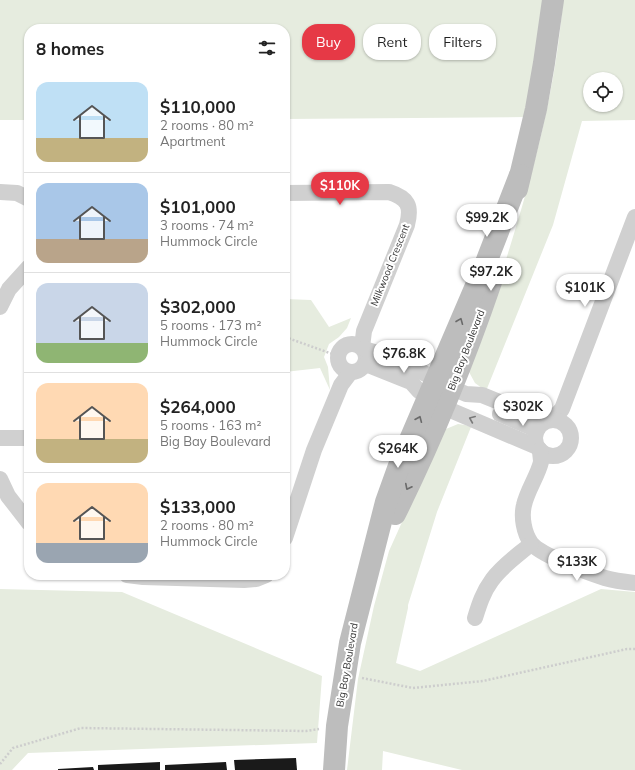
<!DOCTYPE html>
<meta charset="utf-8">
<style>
:root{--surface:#fff;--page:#f6f6f6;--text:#222;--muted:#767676;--line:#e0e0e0;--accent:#e63946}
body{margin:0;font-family:Mulish,sans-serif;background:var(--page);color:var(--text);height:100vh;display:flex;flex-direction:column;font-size:15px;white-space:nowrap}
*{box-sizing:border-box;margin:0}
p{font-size:13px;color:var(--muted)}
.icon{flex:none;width:22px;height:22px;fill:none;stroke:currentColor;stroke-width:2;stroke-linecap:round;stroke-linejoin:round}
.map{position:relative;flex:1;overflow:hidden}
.details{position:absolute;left:24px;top:24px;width:266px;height:556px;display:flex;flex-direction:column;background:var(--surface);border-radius:16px;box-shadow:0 1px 3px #0004}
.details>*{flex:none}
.banner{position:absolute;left:302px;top:24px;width:273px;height:36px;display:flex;gap:8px}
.controls{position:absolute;left:583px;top:72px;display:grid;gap:8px}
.controls a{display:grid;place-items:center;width:40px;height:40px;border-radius:50%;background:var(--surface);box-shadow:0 1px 3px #0004;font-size:20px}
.price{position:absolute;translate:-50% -34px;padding:0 9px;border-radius:14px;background:#fff;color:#222;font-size:13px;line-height:26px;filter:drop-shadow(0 1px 2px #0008)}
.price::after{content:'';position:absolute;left:50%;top:24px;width:12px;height:9px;margin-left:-6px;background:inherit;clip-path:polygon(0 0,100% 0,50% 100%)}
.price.current{background:var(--accent);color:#fff}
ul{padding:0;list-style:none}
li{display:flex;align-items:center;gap:12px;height:100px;padding:0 12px}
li+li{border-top:1px solid var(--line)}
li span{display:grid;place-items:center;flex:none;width:112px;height:80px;border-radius:12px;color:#555}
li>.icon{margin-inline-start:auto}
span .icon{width:48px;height:48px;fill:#fffc;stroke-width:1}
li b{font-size:17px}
h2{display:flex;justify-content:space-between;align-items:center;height:48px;padding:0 12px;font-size:17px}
.pill{padding:0 14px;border-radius:16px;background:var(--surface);box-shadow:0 1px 3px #0004;font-size:14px;line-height:36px}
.pill.current{background:var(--accent);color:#fff}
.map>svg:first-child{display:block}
.green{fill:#e6ecdf;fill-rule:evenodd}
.building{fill:#1a1a1a}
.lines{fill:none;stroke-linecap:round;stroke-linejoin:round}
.path{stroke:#cdcdcd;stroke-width:2.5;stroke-dasharray:2 2;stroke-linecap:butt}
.street{stroke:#d0d0d0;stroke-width:16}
.secondary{stroke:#bdbdbd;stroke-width:22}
.oneway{stroke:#6a6a6a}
.oneway2{stroke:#7a7a7a}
.labels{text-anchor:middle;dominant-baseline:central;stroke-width:4;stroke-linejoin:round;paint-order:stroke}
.street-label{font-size:10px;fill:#333;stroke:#fff}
</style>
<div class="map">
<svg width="635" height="770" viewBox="0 0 635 770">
<rect width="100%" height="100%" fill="#fff"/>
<!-- green -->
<g class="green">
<path d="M0 0H545L525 117 285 119V29H29V120H0Z"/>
<path d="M563 0H635V120L582 121 553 225 486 391 475 383 469 372C509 251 553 128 563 0ZM590 79H616V105H590Z"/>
<path d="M285 299 311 300 329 327 351 318 347 328 339 337 329 344 324 357 328 367 330 390 320 368 285 372Z"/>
<path d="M458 424 465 425 471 427 437 512 408 605V608L396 663 420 671 601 589 635 592V770H462L383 751 382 770H347L358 679 374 606 389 551 442 433 446 429Z"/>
<path d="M0 589 122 592 322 676 317 743 28 753 12 770H0Z"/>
</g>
<!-- building -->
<g class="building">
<path d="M296 758 297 770H235L234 760Z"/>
<path d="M160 762V770H98V765Z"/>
<path d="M226 762 227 770H165V765Z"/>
<path d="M93 767 94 770H58V769Z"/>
</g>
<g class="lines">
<!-- path -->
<g class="path">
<path d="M285 337 338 356"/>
<path d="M362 678 413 688 483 681 627 649H635"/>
<path d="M0 764 13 748 81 728 306 731 319 729"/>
</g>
<!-- street -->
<g class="street">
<path d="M0 192 17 193 29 199"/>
<path d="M285 193 389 192C408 198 412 206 407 225L364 331 362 347"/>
<path d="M0 307 9 289 29 267"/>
<circle cx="352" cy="358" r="14"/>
<path d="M364 349 393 358 436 379 452 388 466 394 482 395 546 421"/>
<path d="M366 364 411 382 419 391 429 396 443 407 537 447"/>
<path d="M500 414 537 430"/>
<path d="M552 420 562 409 635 217"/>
<circle cx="553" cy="438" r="18"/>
<path d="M0 438H29"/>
<path d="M540 450C540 454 541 458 541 462 538 475 527 491 524 505 521 517 524 533 531 543 540 555 589 573 605 578 615 581 625 582 635 583"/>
<path d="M0 479 8 496 29 523"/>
<path d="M285 538 314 450 341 385 350 373"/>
<path d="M127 575 143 577 244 580 256 579 266 575"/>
<path d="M475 618C479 605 483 592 492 580 502 566 518 555 531 544"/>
</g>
<!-- secondary -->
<g class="secondary">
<path d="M517 189 536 109 544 63 553 0"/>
<path d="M395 514C432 439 464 361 491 282"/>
<path d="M334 770 337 726 350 643 386 502 400 463 487 260 520 175"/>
</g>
</g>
<!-- one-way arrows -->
<defs><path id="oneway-chevron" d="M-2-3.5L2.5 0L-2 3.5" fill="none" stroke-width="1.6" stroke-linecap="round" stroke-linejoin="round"/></defs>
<g class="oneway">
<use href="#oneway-chevron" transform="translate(460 321) rotate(-68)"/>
<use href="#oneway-chevron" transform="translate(419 419) rotate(-67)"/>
<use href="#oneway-chevron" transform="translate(408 487) rotate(117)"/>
</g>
<use class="oneway2" href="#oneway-chevron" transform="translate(472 419) rotate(-157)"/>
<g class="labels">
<!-- street labels -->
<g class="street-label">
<text transform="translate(390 265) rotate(-68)">Milkwood Crescent</text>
<text transform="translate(466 350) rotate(-69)">Big Bay Boulevard</text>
<text transform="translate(347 665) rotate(-80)">Big Bay Boulevard</text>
</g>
</g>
</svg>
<div class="controls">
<a><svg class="icon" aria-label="locate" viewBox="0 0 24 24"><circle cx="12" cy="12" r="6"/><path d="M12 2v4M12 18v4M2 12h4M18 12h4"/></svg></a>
</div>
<b class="price current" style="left:340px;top:206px">$110K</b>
<b class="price" style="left:487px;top:238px">$99.2K</b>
<b class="price" style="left:491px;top:292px">$97.2K</b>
<b class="price" style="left:585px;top:308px">$101K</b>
<b class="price" style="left:404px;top:374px">$76.8K</b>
<b class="price" style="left:523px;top:427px">$302K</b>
<b class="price" style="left:398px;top:469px">$264K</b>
<b class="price" style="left:577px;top:582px">$133K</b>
<div class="banner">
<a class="pill current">Buy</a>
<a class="pill">Rent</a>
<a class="pill">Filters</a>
</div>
<section class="details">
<h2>8 homes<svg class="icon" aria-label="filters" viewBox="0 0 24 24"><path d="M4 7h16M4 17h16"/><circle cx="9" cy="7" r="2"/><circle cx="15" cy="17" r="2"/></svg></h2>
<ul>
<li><span style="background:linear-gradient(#bfe0f5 70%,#c2b280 0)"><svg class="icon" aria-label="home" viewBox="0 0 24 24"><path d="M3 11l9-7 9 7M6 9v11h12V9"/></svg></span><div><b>$110,000</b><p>2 rooms · 80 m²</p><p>Apartment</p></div></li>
<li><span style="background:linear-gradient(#a9c7e8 70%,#b9a48a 0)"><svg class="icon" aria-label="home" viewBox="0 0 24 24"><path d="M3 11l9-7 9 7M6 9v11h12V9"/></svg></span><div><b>$101,000</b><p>3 rooms · 74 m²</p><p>Hummock Circle</p></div></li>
<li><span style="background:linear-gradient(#c9d6e8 75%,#8fb573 0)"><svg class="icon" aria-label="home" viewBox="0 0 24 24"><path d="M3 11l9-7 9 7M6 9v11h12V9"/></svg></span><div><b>$302,000</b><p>5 rooms · 173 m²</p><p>Hummock Circle</p></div></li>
<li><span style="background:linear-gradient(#ffd9b3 70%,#c2b280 0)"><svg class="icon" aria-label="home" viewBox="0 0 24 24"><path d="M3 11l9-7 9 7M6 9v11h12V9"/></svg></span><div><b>$264,000</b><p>5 rooms · 163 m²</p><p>Big Bay Boulevard</p></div></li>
<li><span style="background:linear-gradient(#ffd9b3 75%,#9aa5b1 0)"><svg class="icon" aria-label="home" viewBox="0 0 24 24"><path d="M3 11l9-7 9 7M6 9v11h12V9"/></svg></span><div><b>$133,000</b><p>2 rooms · 80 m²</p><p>Hummock Circle</p></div></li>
</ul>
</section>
</div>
